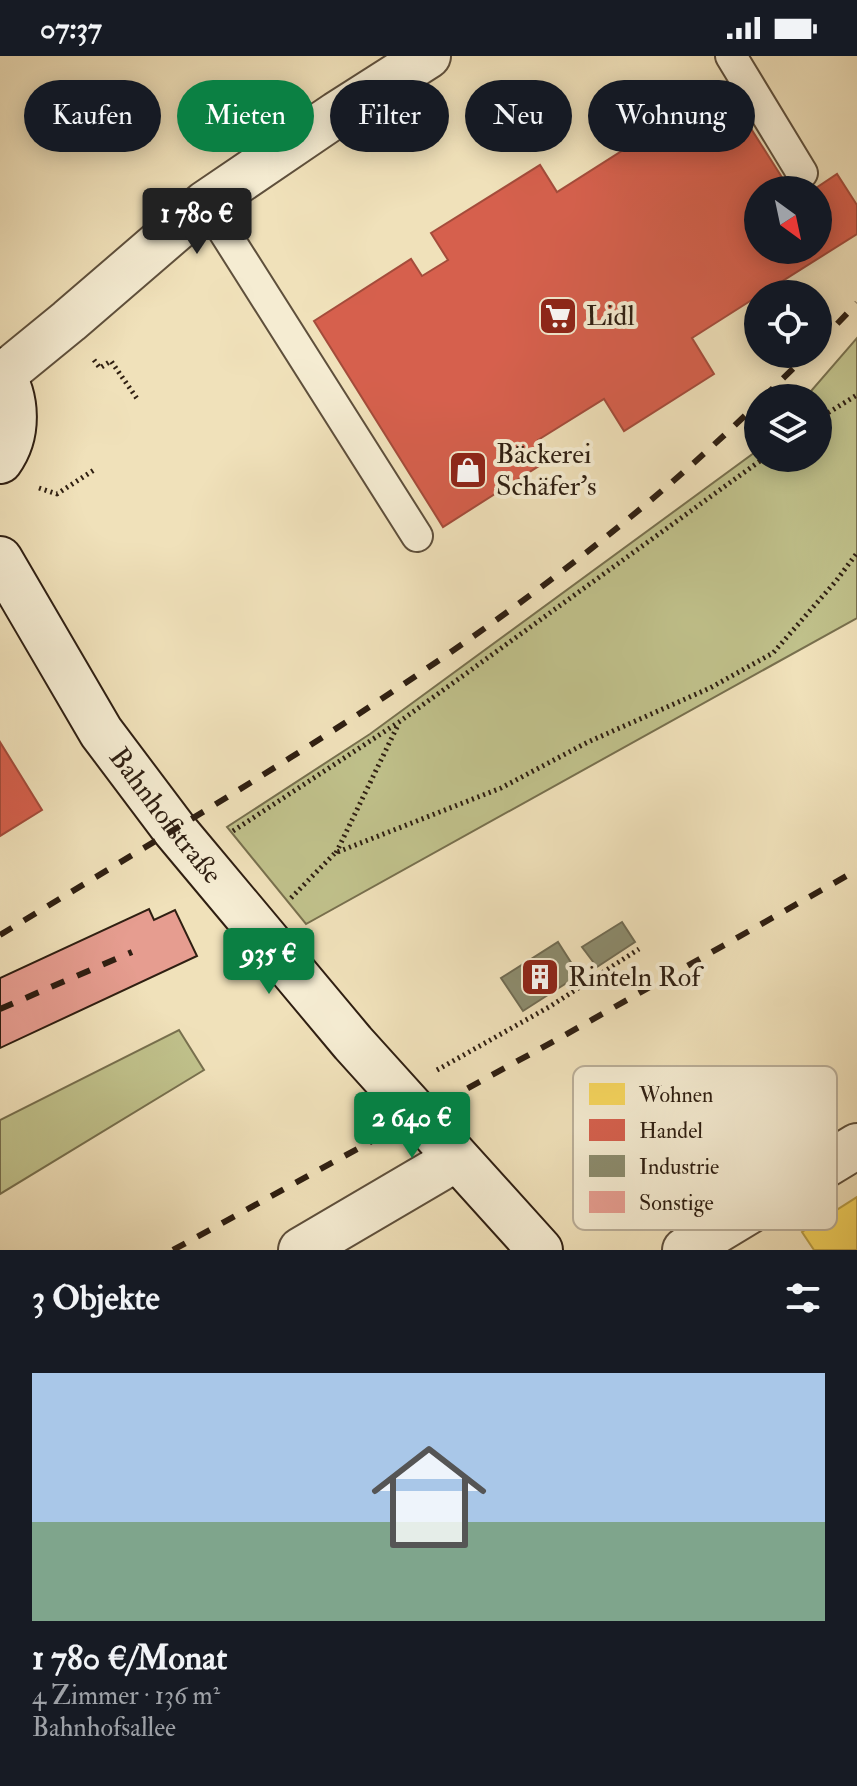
<!DOCTYPE html>
<html lang="de">
<meta charset="utf-8">
<style>
:root{--surface:#171b24;--page:#20242c;--text:#f1f3f6;--muted:#9ea1a6;--line:#363941;--accent:#0b8043}
body{margin:0;font-family:"IM FELL Double Pica",serif;background:var(--page);color:var(--text);height:100vh;display:flex;flex-direction:column;font-size:30px;white-space:nowrap}
*{box-sizing:border-box;margin:0}
p{font-size:26px;color:var(--muted)}
.icon{flex:none;width:44px;height:44px;fill:none;stroke:currentColor;stroke-width:2;stroke-linecap:round;stroke-linejoin:round}
.map{position:relative;height:1194px;overflow:hidden}
.drawer{display:flex;flex-direction:column;background:var(--surface);flex:1}
.drawer>*{flex:none}
.banner{position:absolute;left:24px;top:24px;width:810px;height:72px;display:flex;gap:16px}
.needle{width:52px;rotate:147deg}
.fabs{position:absolute;left:744px;top:120px;display:grid;gap:16px}
.fabs a{display:grid;place-items:center;width:88px;height:88px;border-radius:50%;background:var(--surface);box-shadow:0 4px 20px #0003;font-size:40px}
.price{position:absolute;translate:-50% -68px;padding:0 18px;border-radius:8px;background:var(--accent);color:#fff;font-size:26px;line-height:52px;filter:drop-shadow(0 2px 4px #0008)}
.price::after{content:'';position:absolute;left:50%;top:48px;width:24px;height:18px;margin-left:-12px;background:inherit;clip-path:polygon(0 0,100% 0,50% 100%)}
.price.current{background:#222;color:#fff}
ul{padding:0;list-style:none}
li{display:grid;align-content:center;gap:16px;height:424px;padding:0 32px}
li+li{border-top:2px solid var(--line)}
li span{display:grid;place-items:center;height:248px;border-radius:0px;color:#555}
li>.icon{margin-inline-start:auto}
span .icon{width:144px;height:144px;fill:#fffc;stroke-width:1}
li b{font-size:34px}
h2{display:flex;justify-content:space-between;align-items:center;height:96px;padding:0 32px;font-size:34px}
.tag{padding:0 28px;border-radius:36px;background:var(--surface);box-shadow:0 4px 20px #0003;font-size:28px;line-height:72px}
.tag.current{background:var(--accent);color:#fff}
.status{display:flex;justify-content:space-between;align-items:center;height:56px;padding:0 40px;background:var(--surface);direction:ltr}
.status svg{height:22px;fill:currentColor}
.map>svg:first-child{display:block}
.green{fill:#c0c18b;stroke:#78704e;stroke-width:2}
.homes{fill:#f6d55c;stroke:#ba9e46;stroke-width:2}
.shops{fill:#d6604d;stroke:#a44c3b;stroke-width:2}
.industry{fill:#8c8c6e;stroke:#706b52;stroke-width:2}
.building{fill:#e69d90;stroke:#2f1f12;stroke-width:2}
.lines{fill:none;stroke-linecap:round;stroke-linejoin:round}
.service-casing{stroke:#5f503c;stroke-width:34}
.minor-casing{stroke:#5f503c;stroke-width:48}
.tertiary-casing{stroke:#5f503c;stroke-width:48}
.secondary-casing{stroke:#2f1f12;stroke-width:48}
.path{stroke:#2f1f12;stroke-width:5;stroke-dasharray:2 4;stroke-linecap:butt}
.service{stroke:#f5ecd2;stroke-width:30}
.minor{stroke:#f5ecd2;stroke-width:44}
.tertiary{stroke:#f5ecd2;stroke-width:44}
.secondary{stroke:#f5ecd2;stroke-width:44}
.rail{stroke:#2f1f12;stroke-width:6;stroke-dasharray:14 14;stroke-linecap:butt}
.labels{text-anchor:middle;dominant-baseline:central;stroke-width:8;stroke-linejoin:round;paint-order:stroke}
.poi-label{font-size:28px;fill:#2f1f12;stroke:#f5ecd2;text-anchor:start}
.street-label{font-size:28px;fill:#2f1f12;stroke:#f5ecd2}
.key{fill:#f5ecd2;stroke:#baae98;stroke-width:2}
.key-label{font-size:22px;fill:#2f1f12}
</style>
<div class="status"><b>07:37</b><svg viewBox="0 0 49 12"><path d="M0 12V9h3v3zM5 12V6h3v6zM10 12V3h3v9zM15 12V0h3v12zM26 1h20v11H26zM47 4h2v5h-2z"/></svg></div>
<div class="map">
<svg width="857" height="1194" viewBox="0 0 857 1194">
<rect width="100%" height="100%" fill="#f0e1ba"/>
<filter id="stains"><feTurbulence type="fractalNoise" baseFrequency=".0025" numOctaves="4"/><feColorMatrix values="0 0 0 0 .2 0 0 0 0 .09 0 0 0 0 .02 0 0 0 .5 -.17"/></filter>
<radialGradient id="worn" r=".72"><stop offset=".6" stop-color="#630" stop-opacity="0"/><stop offset="1" stop-color="#630" stop-opacity=".3"/></radialGradient>
<!-- green -->
<g class="green">
<path d="M857 282V562L306 868 227 771 370 678 758 394V402H818V342H805Z"/>
<path d="M179 974 204 1014 0 1138V1064Z"/>
</g>
<!-- homes -->
<path class="homes" d="M857 1141V1194H814L802 1176Z"/>
<!-- shops -->
<g class="shops">
<path d="M724 30 790 134H758V194H818V134H813L837 118 857 149V178L762 238H758V240L692 282 714 318 624 375 604 343 538 384 550 403 443 471 314 265 411 203 422 220 448 204 431 177 540 109 557 136Z"/>
<path d="M0 686 42 754 0 780Z"/>
</g>
<!-- industry -->
<g class="industry">
<path d="M622 866 635 886 597 911 582 891Z"/>
<path d="M558 886 579 919 523 955 501 922Z"/>
</g>
<!-- building -->
<path class="building" d="M149 853 154 864 175 854 197 900 0 992V922Z"/>
<g class="lines">
<defs>
<g id="service">
<path d="M731 0 802 117"/>
<path d="M206 147 417 480"/>
</g>
<g id="minor">
<path d="M301 1194 456 1103"/>
<path d="M685 1194 857 1090"/>
</g>
<path id="tertiary" d="M3 319 69 265 206 147 337 58 428 0"/>
<g id="secondary">
<path d="M0 315C18 342 19 379 0 405"/>
<path id="s1" d="M0 503 101 676 174 773 353 987 540 1194"/>
</g>
</defs>
<!-- service casing -->
<use href="#service" class="service-casing"/>
<!-- minor casing -->
<use href="#minor" class="minor-casing"/>
<!-- tertiary casing -->
<use href="#tertiary" class="tertiary-casing"/>
<!-- secondary casing -->
<use href="#secondary" class="secondary-casing"/>
<!-- path -->
<g class="path">
<path d="M94 304 100 312 111 305 138 344"/>
<path d="M818 363 857 339"/>
<path d="M39 432 57 438 94 414"/>
<path d="M233 775 399 666 764 402"/>
<path d="M336 797 398 669"/>
<path d="M291 842 335 797 501 732 588 686 710 632 773 597 836 525 857 497"/>
<path d="M437 1014 549 951 639 893"/>
</g>
<!-- service -->
<use href="#service" class="service"/>
<!-- minor -->
<use href="#minor" class="minor"/>
<!-- tertiary -->
<use href="#tertiary" class="tertiary"/>
<!-- secondary -->
<use href="#secondary" class="secondary"/>
<!-- rail -->
<g class="rail">
<path d="M818 288 857 247"/>
<path d="M763 342 808 298"/>
<path d="M0 879C263 719 536 564 758 347"/>
<path d="M0 953 132 896"/>
<path d="M173 1194 565 979 857 814"/>
</g>
</g>
<!-- icons -->
<defs>
<symbol id="supermarket-square" viewBox="-11 -11 22 22"><rect x="-9" y="-9" width="18" height="18" rx="4" fill="#8f2418" stroke="#f5ecd2"/><path d="M-6-5.5h2.5l.6 2H6L4.5 2H-2.5L-4.4-4H-6ZM-1.5 3.2a1.3 1.3 0 1 0 .1 0ZM3 3.2a1.3 1.3 0 1 0 .1 0Z" fill="#fff"/></symbol>
<symbol id="shop-square" viewBox="-11 -11 22 22"><rect x="-9" y="-9" width="18" height="18" rx="4" fill="#8f2418" stroke="#f5ecd2"/><path d="M-5-2.5h2.3a2.7 3.5 0 0 1 5.4 0H5L5.5 6h-11ZM-1.5-2.5h3a1.5 2.3 0 0 0-3 0Z" fill="#fff"/></symbol>
<symbol id="building-square" viewBox="-11 -11 22 22"><rect x="-9" y="-9" width="18" height="18" rx="4" fill="#8f2418" stroke="#f5ecd2"/><path d="M-4-6H4V6H1V3H-1V6H-4ZM-2.5-4.3h1.7v1.8h-1.7ZM.8-4.3h1.7v1.8H.8ZM-2.5-1h1.7V.8h-1.7ZM.8-1h1.7V.8H.8Z" fill="#fff"/></symbol>
</defs>
<g fill-rule="evenodd">
<use href="#supermarket-square" x="536" y="238" width="44" height="44"/>
<use href="#shop-square" x="446" y="392" width="44" height="44"/>
<use href="#building-square" x="518" y="899" width="44" height="44"/>
</g>
<g class="labels">
<!-- poi labels -->
<g class="poi-label">
<text x="586" y="260">Lidl</text>
<text x="496" y="398">Bäckerei<tspan x="496" dy="32">Schäfer's</tspan></text>
<text x="568" y="921">Rinteln Rof</text>
</g>
<!-- street labels -->
<g class="street-label">
<text stroke="none"><textPath href="#s1" startOffset="306">Bahnhofstraße</textPath></text>
</g>
</g>
<!-- legend -->
<rect x="573" y="1010" width="264" height="164" rx="12" class="key"/>
<rect x="589" y="1027" width="36" height="22" fill="#f6d55c"/>
<rect x="589" y="1063" width="36" height="22" fill="#d6604d"/>
<rect x="589" y="1099" width="36" height="22" fill="#8c8c6e"/>
<rect x="589" y="1135" width="36" height="22" fill="#e69d90"/>
<g class="key-label">
<text x="639" y="1046">Wohnen</text>
<text x="639" y="1082">Handel</text>
<text x="639" y="1118">Industrie</text>
<text x="639" y="1154">Sonstige</text>
</g>
<rect width="100%" height="100%" filter="url(#stains)"/>
<rect width="100%" height="100%" fill="url(#worn)"/>
</svg>
<div class="fabs">
<a><svg class="needle" viewBox="-14 -14 28 28"><path d="M0-13l5 13h-10z" fill="#e53935"/><path d="M0 13l5-13h-10z" fill="#9ea1a6"/></svg></a>
<a><svg class="icon" aria-label="locate" viewBox="0 0 24 24"><circle cx="12" cy="12" r="6"/><path d="M12 2v4M12 18v4M2 12h4M18 12h4"/></svg></a>
<a><svg class="icon" aria-label="layers" viewBox="0 0 24 24"><path d="M12 4l9 5-9 5-9-5zM3 14l9 5 9-5"/></svg></a>
</div>
<b class="price current" style="left:197px;top:200px">1 780 €</b>
<b class="price" style="left:269px;top:940px">935 €</b>
<b class="price" style="left:412px;top:1104px">2 640 €</b>
<div class="banner">
<a class="tag">Kaufen</a>
<a class="tag current">Mieten</a>
<a class="tag">Filter</a>
<a class="tag">Neu</a>
<a class="tag">Wohnung</a>
</div>
</div>
<section class="drawer">
<h2>3 Objekte<svg class="icon" aria-label="filters" viewBox="0 0 24 24"><path d="M4 7h16M4 17h16"/><circle cx="9" cy="7" r="2"/><circle cx="15" cy="17" r="2"/></svg></h2>
<ul>
<li><span style="background:linear-gradient(#a9c7e8 60%,#7fa58c 0)"><svg class="icon" aria-label="home" viewBox="0 0 24 24"><path d="M3 11l9-7 9 7M6 9v11h12V9"/></svg></span><div><b>1 780 €/Monat</b><p>4 Zimmer · 136 m²</p><p>Bahnhofsallee</p></div></li>
</ul>
</section>
